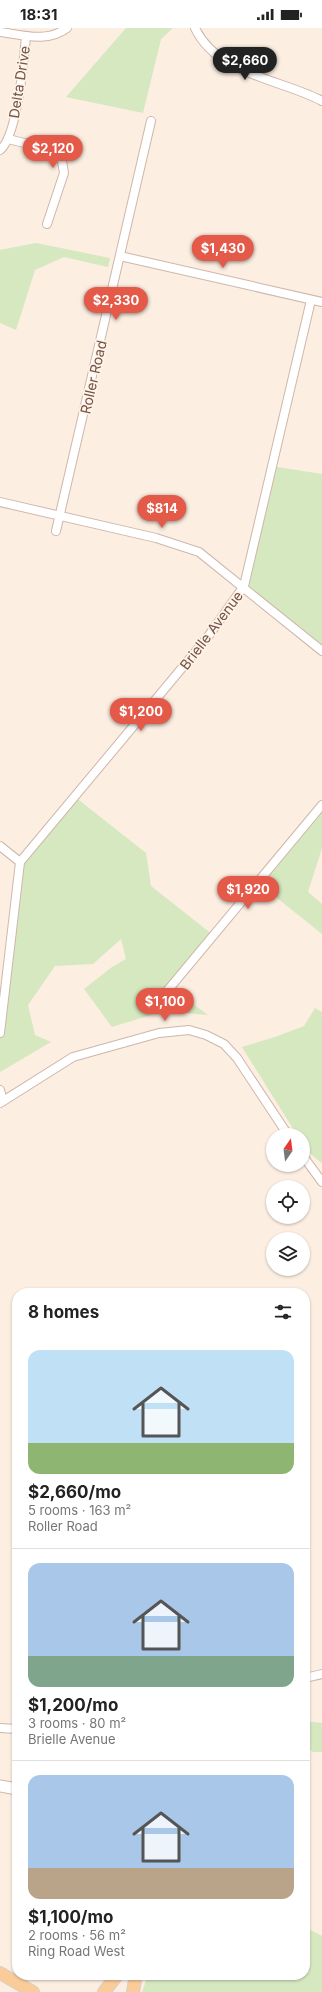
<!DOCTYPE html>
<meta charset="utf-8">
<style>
:root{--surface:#fff;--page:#f2f2f2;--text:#222;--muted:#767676;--line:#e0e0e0;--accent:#e45948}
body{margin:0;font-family:Inter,sans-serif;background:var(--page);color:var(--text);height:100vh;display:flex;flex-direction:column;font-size:15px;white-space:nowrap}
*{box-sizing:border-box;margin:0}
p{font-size:13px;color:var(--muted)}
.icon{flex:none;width:22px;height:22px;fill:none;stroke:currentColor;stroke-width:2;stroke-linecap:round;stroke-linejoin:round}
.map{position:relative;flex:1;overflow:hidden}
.panel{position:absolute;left:12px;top:1260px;width:298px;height:692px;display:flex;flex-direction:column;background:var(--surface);border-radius:16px;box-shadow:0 1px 3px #0004}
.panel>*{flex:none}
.needle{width:26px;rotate:14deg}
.fabs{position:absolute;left:266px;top:1100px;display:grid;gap:8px}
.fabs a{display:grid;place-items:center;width:44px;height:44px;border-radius:50%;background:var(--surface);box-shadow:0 1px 3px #0004;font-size:20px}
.price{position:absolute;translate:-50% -34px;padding:0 9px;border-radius:14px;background:var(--accent);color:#fff;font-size:13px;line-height:26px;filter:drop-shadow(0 1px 2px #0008)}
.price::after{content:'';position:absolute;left:50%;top:24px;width:12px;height:9px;margin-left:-6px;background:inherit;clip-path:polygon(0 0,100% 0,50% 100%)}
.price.current{background:#222;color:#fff}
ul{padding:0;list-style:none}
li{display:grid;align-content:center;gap:8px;height:212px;padding:0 16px}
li+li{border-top:1px solid var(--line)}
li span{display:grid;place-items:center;height:124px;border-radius:12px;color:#555}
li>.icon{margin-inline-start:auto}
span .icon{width:72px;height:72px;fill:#fffc;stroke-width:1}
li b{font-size:17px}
h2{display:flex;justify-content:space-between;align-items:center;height:48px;padding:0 16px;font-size:17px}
.status{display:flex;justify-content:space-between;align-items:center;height:28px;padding:0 20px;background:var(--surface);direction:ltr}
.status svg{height:11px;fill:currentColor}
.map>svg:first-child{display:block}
.green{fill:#d5e8c0}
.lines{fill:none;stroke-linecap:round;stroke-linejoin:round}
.street-casing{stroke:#ceb7ab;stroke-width:10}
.secondary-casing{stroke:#d1b6a8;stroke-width:13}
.primary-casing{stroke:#d8cfcc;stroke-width:14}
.street{stroke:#fff;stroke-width:8}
.secondary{stroke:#fff;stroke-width:11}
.primary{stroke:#facc9a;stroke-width:12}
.labels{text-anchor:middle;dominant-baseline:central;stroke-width:3.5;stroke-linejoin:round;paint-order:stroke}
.street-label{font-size:14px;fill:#725349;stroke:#fff3e7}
</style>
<div class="status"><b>18:31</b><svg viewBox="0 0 49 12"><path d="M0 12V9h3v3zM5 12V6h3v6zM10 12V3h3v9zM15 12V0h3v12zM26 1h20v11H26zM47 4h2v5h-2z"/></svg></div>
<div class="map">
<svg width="322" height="1964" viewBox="0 0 322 1964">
<rect width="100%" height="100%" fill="#fceee1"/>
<!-- green -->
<g class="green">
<path d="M126 0H173L161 11 143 85 66 69Z"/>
<path d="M36 215 110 230 108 239 64 229 35 242 16 302 0 295V222Z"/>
<path d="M271 438 322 446V622L247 561Z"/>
<path d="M75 769 146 825 151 858 213 907 169 958 208 987 164 983 112 999 84 961 112 939 126 931 121 911 93 936 55 938 28 977 35 1007 51 1014 0 1044V989L20 842Z"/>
<path d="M322 775V820L308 864 322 876V906L257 854Z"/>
<path d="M315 980 322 984V1135C311 1127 303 1121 303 1107H297L242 1019 275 1009 304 998Z"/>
<path d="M305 1693 322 1695V1724H313L305 1718Z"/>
<path d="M305 1899 322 1908V1964H142L148 1947H305Z"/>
</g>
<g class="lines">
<defs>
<g id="street">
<path d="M195 0C217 47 281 51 322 73"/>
<path d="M0 4C23 7 47 15 67 0"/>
<path d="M8 111 53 122 62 133 64 145 47 196"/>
<path d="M0 122C17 109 24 31 26 8"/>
<path d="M120 228 322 274"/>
<path d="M0 474 156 510 199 524 322 623"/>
<path d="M56 503 151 93"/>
<path d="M0 818 20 834"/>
<path d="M20 834 207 610 244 558 311 272"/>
<path d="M158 974 322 777"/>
<path d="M0 1005 20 834"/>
<path d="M0 1062 3 1073"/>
<path d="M0 1075 73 1029 159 1005 189 1002 206 1007 224 1016 237 1030 288 1107"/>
<path d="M303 1128 322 1154"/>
<path d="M305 1650 322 1646"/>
<path d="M0 1700 17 1701"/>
</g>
<path id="secondary" d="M0 1758 17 1761"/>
<g id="primary">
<path d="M0 1945 33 1964"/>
<path d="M104 1964 117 1947"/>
<path d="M133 1964 135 1952"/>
</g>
</defs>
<!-- street casing -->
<use href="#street" class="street-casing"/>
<!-- secondary casing -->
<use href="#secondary" class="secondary-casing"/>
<!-- primary casing -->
<use href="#primary" class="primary-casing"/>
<!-- street -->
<use href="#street" class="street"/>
<!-- secondary -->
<use href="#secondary" class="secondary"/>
<!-- primary -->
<use href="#primary" class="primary"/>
</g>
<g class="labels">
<!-- street labels -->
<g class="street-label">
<text transform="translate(19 54) rotate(-81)">Delta Drive</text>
<text transform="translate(93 349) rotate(-77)">Roller Road</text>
<text transform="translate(211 602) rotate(-53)">Brielle Avenue</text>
</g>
</g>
</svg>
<div class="fabs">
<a><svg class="needle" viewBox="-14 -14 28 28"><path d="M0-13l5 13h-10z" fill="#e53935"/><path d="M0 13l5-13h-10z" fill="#767676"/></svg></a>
<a><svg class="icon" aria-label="locate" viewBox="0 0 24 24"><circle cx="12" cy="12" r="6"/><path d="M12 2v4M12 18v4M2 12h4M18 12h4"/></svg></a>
<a><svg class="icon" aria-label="layers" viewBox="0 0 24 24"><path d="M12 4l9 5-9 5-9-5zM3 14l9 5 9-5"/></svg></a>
</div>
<b class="price current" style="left:245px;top:53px">$2,660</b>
<b class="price" style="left:53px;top:141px">$2,120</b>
<b class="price" style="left:223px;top:241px">$1,430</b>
<b class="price" style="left:116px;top:293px">$2,330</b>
<b class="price" style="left:162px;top:501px">$814</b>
<b class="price" style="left:141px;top:704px">$1,200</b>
<b class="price" style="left:248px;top:882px">$1,920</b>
<b class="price" style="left:165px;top:994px">$1,100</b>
<section class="panel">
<h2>8 homes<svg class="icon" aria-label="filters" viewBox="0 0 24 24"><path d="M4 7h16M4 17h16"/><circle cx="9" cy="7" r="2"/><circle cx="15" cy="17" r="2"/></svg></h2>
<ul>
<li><span style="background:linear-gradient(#bfe0f5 75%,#8fb573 0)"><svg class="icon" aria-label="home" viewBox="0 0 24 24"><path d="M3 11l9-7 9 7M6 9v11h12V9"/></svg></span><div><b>$2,660/mo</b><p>5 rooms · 163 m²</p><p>Roller Road</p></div></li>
<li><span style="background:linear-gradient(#a9c7e8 75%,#7fa58c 0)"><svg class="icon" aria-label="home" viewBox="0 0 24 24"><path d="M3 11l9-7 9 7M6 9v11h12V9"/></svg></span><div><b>$1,200/mo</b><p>3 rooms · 80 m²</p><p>Brielle Avenue</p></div></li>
<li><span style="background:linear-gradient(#a9c7e8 75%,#b9a48a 0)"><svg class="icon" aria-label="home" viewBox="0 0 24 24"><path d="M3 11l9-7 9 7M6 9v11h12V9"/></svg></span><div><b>$1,100/mo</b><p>2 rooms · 56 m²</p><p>Ring Road West</p></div></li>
</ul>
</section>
</div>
